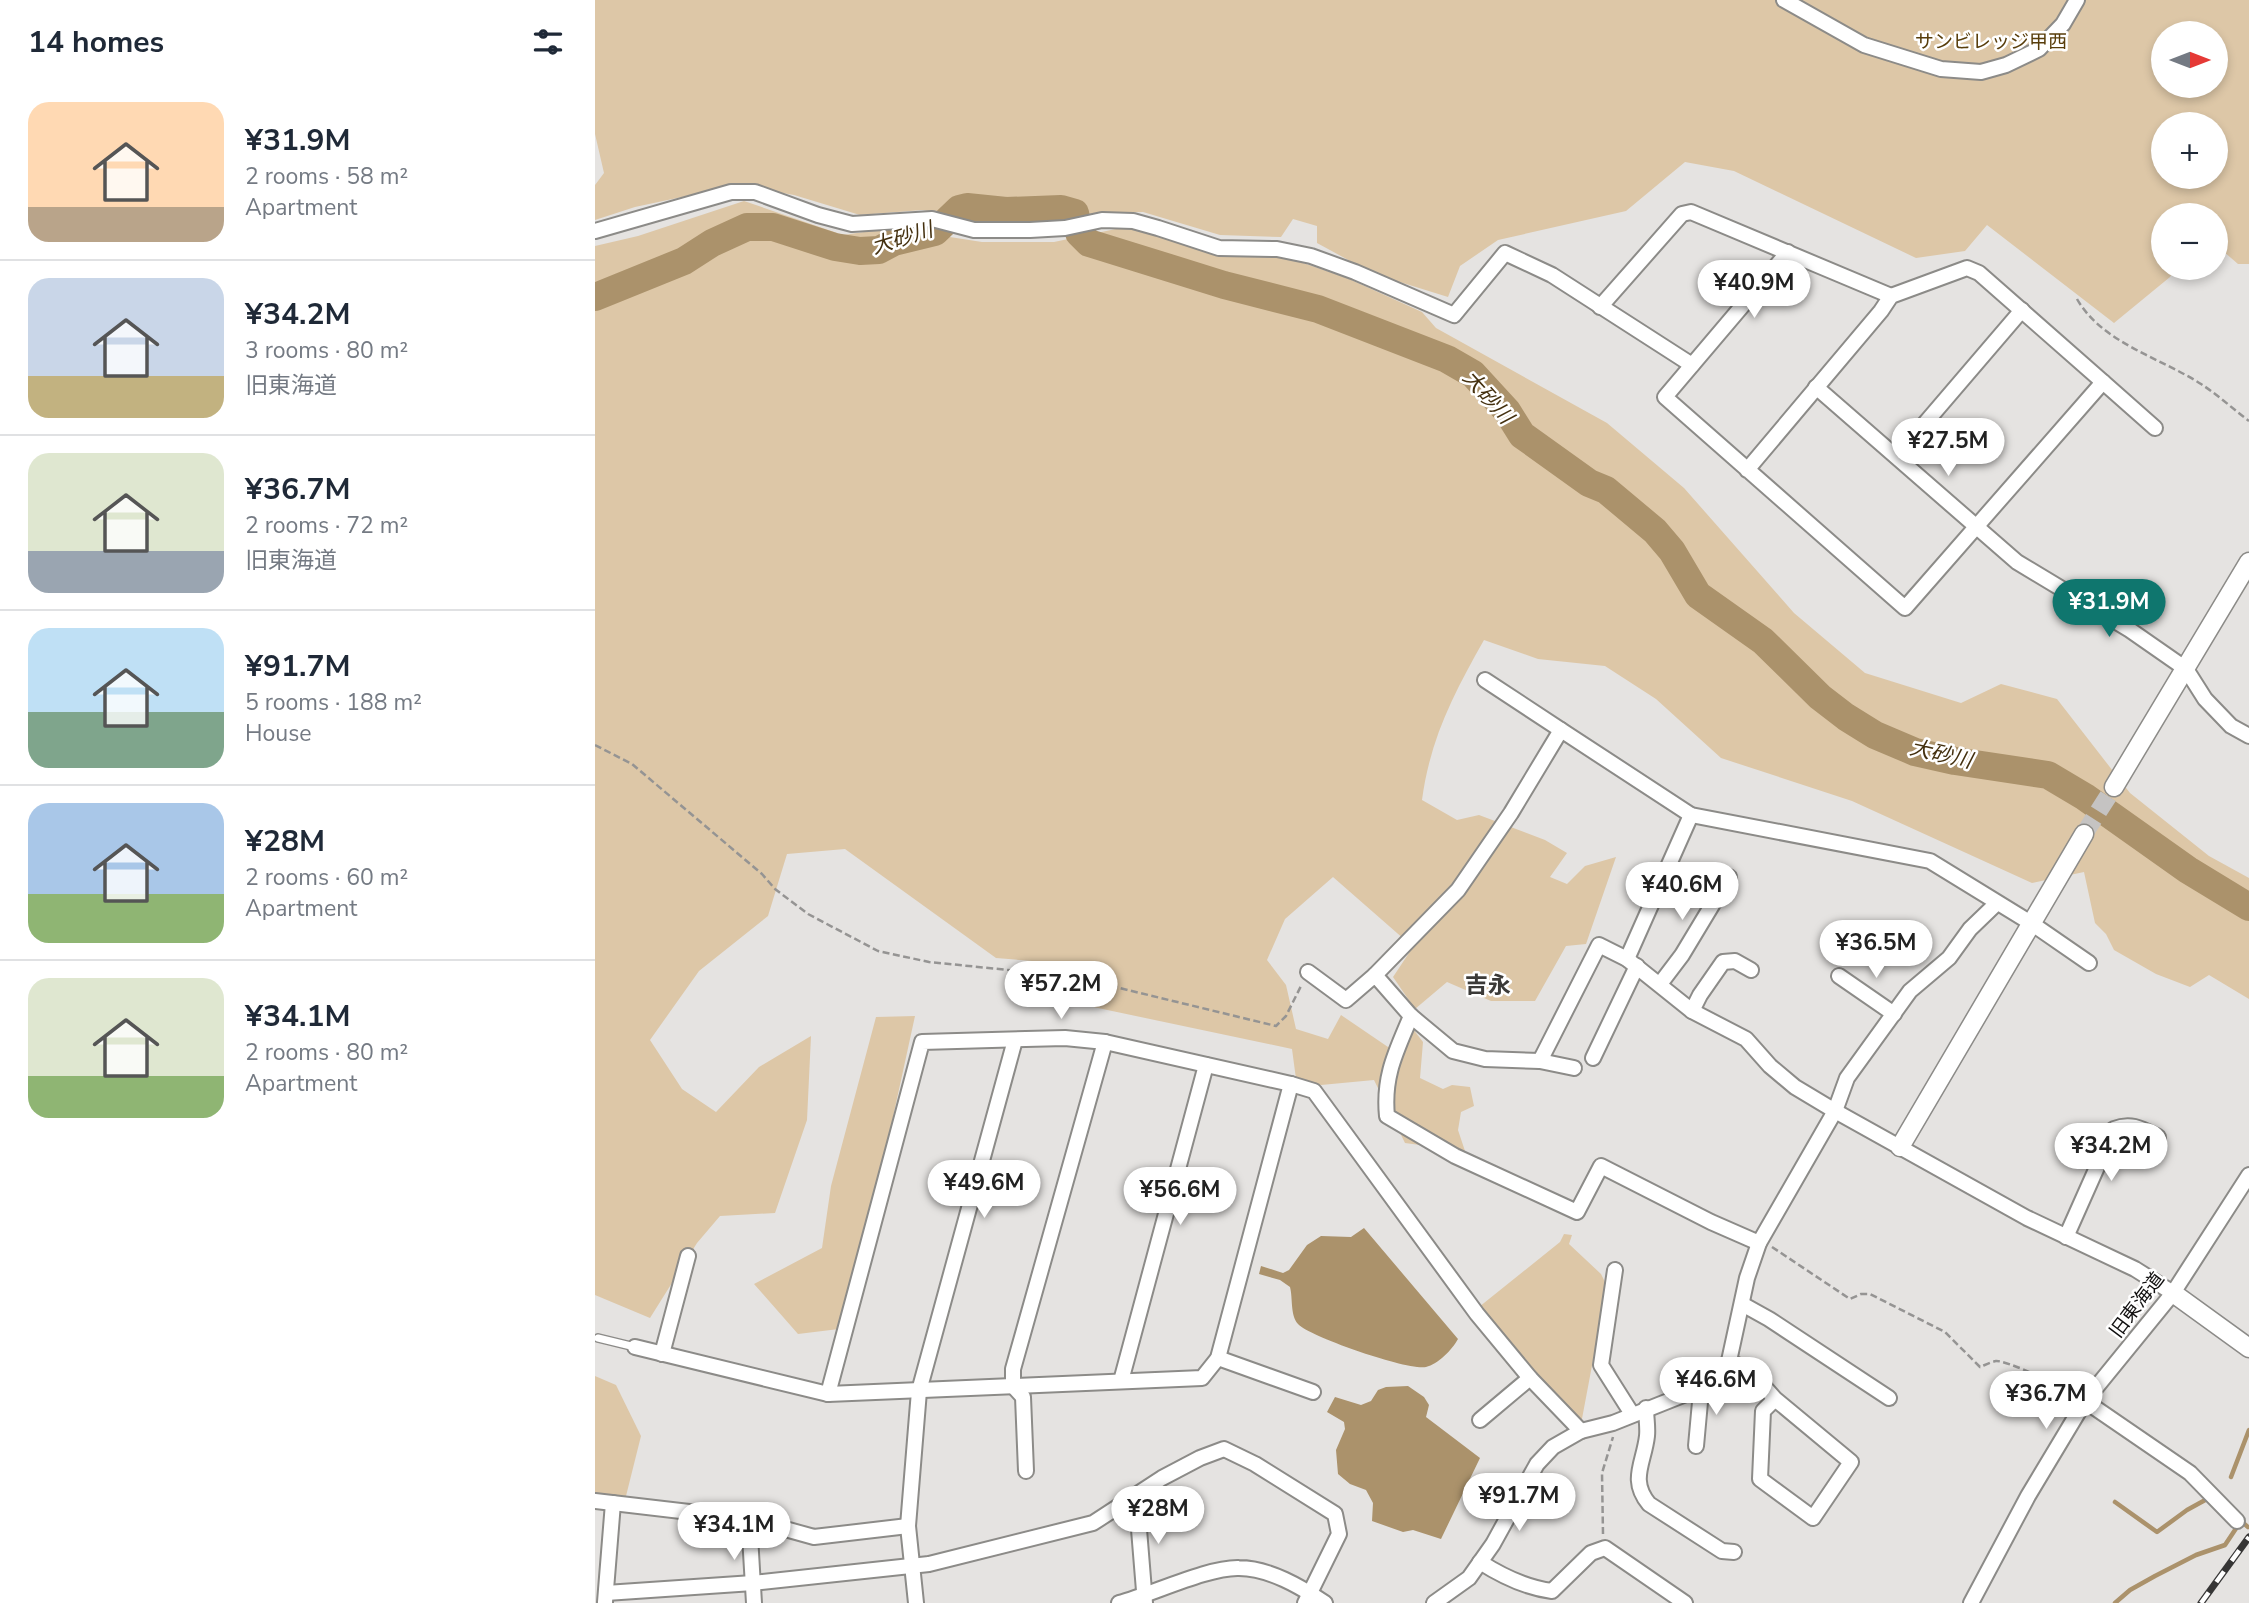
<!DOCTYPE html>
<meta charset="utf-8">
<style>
:root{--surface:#fff;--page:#f6f6f7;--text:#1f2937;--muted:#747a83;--line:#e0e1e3;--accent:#0f766e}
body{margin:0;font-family:"Nunito Sans","Noto Sans JP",sans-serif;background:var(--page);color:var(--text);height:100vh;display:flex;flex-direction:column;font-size:26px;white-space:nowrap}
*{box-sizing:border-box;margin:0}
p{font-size:23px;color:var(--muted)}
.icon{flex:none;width:38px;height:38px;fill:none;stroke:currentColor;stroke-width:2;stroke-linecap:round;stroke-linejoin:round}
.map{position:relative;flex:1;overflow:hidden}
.drawer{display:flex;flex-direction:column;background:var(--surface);width:595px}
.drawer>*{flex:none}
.needle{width:46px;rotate:90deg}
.buttons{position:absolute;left:1556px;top:21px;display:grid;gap:14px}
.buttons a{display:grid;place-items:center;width:77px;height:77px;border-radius:50%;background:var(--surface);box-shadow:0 4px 10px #0003;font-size:35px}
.price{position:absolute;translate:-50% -60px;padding:0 16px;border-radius:24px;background:#fff;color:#222;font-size:23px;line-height:46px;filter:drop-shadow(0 2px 4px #0008)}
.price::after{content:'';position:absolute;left:50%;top:42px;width:21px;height:16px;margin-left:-10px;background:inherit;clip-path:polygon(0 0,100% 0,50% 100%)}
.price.on{background:var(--accent);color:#fff}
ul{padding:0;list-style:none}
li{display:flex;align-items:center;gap:21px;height:175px;padding:0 28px}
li+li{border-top:2px solid var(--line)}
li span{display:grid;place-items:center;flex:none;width:196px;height:140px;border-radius:21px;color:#555}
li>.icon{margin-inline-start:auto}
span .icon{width:84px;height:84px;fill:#fffc;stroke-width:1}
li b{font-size:30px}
h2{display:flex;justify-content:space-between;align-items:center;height:84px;padding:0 28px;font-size:30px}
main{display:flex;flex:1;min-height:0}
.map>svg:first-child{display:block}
.green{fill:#ddc7a7;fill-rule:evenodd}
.water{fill:#ab926b}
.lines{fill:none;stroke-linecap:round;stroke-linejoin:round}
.stream{stroke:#ab926b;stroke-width:4.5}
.river{stroke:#ab926b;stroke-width:28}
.tertiary-tunnel{stroke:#c5c3c2;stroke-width:18;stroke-dasharray:18 9;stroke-linecap:butt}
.service-casing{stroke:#8c8b88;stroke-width:10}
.minor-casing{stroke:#8c8b88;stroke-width:18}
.tertiary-casing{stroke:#8c8b88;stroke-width:21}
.path{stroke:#959493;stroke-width:2.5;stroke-dasharray:7 3.5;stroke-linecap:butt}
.service{stroke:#fff;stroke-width:7}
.minor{stroke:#fff;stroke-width:14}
.tertiary{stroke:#fff;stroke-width:18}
.rail-casing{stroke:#363535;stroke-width:7}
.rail{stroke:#fff;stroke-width:4.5;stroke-dasharray:13;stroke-linecap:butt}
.labels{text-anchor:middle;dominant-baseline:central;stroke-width:5;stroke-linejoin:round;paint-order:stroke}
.park-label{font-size:19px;fill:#583d0a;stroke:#fff}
.street-label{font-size:19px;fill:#100f0f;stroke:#fff}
.water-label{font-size:21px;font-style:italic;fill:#44300f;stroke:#fff}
.quarter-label{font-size:23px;font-weight:bold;fill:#3b3a38;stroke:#fff}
</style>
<main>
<section class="drawer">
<h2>14 homes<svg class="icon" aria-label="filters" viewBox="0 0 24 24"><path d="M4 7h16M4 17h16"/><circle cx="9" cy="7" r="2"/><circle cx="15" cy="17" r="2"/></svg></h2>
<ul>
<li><span style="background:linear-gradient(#ffd9b3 75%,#b9a48a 0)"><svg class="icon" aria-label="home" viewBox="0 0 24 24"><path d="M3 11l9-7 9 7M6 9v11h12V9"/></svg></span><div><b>¥31.9M</b><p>2 rooms · 58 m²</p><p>Apartment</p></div></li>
<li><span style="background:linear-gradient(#c9d6e8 70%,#c2b280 0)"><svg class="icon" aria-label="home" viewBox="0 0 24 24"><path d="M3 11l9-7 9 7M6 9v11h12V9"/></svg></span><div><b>¥34.2M</b><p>3 rooms · 80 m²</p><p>旧東海道</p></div></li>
<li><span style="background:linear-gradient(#dfe7d0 70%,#9aa5b1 0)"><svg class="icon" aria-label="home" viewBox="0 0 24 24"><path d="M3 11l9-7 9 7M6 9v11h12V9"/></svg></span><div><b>¥36.7M</b><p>2 rooms · 72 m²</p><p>旧東海道</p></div></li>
<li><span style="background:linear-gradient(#bfe0f5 60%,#7fa58c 0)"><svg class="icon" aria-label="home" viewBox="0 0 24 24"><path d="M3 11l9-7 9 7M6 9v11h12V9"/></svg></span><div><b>¥91.7M</b><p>5 rooms · 188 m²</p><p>House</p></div></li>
<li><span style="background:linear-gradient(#a9c7e8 65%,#8fb573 0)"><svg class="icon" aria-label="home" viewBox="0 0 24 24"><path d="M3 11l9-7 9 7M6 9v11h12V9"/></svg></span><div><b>¥28M</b><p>2 rooms · 60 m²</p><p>Apartment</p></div></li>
<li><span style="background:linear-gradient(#dfe7d0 70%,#8fb573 0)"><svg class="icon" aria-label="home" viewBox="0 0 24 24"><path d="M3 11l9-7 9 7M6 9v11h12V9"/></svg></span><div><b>¥34.1M</b><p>2 rooms · 80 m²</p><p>Apartment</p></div></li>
</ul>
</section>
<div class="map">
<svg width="1654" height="1603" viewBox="0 0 1654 1603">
<rect width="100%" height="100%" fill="#e5e3e1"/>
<!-- green -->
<g class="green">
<path d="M0 0H1654V264H1643L1621 245 1620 215H1568V268H1580L1575 277 1519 323 1392 225 1370 251 1321 258 1139 171 1090 162 1031 211 903 240 865 266 853 297 779 274 722 243V226L698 219 686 237 625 235 548 212 509 213 461 224 391 220 327 210 265 215 199 195 143 185 40 207 0 220V185L9 173 0 134ZM1568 33H1620V86H1568ZM1568 124H1620V177H1568Z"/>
<path d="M149 201 248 235 297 228 387 242H459L535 226 688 256 752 278 827 312 841 328 1012 423 1089 488 1199 613 1270 673 1366 703 1406 684 1462 699 1535 793 1614 856 1654 878V999L1614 975 1595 987 1561 974 1519 950 1511 934 1500 923 1489 872 1437 883 1257 801 1126 758 1061 699 1010 666 943 659 889 640C859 693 835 739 827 800L862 820 884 815 950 840 972 853 955 877 972 884 990 866 1021 857 991 944 971 946 940 1001H896L852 982 820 1009 798 977 818 947 738 877 690 919 672 960 691 985 701 1029 733 1039 746 1015 793 1047 818 1029 828 1042 825 1078 848 1089 857 1085 875 1087 879 1106 866 1112 863 1130 870 1151 810 1143 779 1080 726 1085 701 1079 697 1049 484 1004 437 961 401 958 250 849 192 854 173 916 104 971 55 1040 87 1089 121 1112 164 1067 216 1036 212 1120 180 1213 125 1216 102 1243 55 1318 0 1295V246L43 236Z"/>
<path d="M320 1016 252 1328 203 1334 159 1284 227 1248 236 1186 281 1017Z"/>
<path d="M969 1234 977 1235 974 1244 1006 1274 1012 1286 986 1424 884 1307 965 1242Z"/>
<path d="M0 1376 21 1385 46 1436 31 1496 0 1493Z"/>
</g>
<!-- water -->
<g class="water">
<path d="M769 1228 863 1339C857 1350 843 1364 831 1367 814 1371 715 1337 703 1324 695 1315 698 1298 695 1287L685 1280 664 1274 666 1266 688 1273 694 1270 712 1245 726 1236 756 1237Z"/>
<path d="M813 1386 829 1397 834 1405 831 1417 885 1458 846 1539 818 1530 808 1532 777 1521 778 1503 771 1490 755 1484 743 1474 741 1450 750 1429 749 1422 732 1412 740 1397 766 1405 776 1401 783 1390 791 1387Z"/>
</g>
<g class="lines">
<!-- stream -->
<g class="stream">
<path d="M1636 1477 1654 1430"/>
<path d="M1520 1502 1562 1532 1592 1510 1612 1499"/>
<path d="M1520 1603 1535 1590 1560 1576 1601 1555 1630 1545 1646 1521 1653 1527"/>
</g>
<!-- river -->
<path class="river" d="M0 297 89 261 117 243 152 227H178L240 247 265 251 284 250 299 242 340 232 364 209 372 207 411 211 466 209 480 213 484 233 494 243 629 285 723 309 852 359 878 374 912 411 927 435 994 483 1011 490 1060 531 1077 551 1103 595 1168 641 1225 697 1251 717 1280 735 1320 752 1360 761 1453 775 1490 797 1593 870 1654 907"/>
<!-- tertiary-tunnel -->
<path class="tertiary-tunnel" d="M1489 834 1519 787"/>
<defs>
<path id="service" d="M3 1338 40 1347"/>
<g id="minor">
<path d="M1189 0 1269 45 1346 69 1386 72 1411 65 1444 49 1468 24 1482 0"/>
<path d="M0 231 136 192H160L223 215 257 224 337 219 379 230H435L470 228 507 220 538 221 563 228 624 248 682 249 716 256 760 272 859 315 910 253 957 275 1097 365"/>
<path d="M1005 307 1087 214 1096 212 1296 296"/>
<path d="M1508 382 1560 428"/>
<path d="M1221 387 1422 562 1535 630 1591 669 1610 699 1636 726 1654 736"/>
<path d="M1302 456 1427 310"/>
<path d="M1152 470 1286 311 1296 296 1372 268 1384 273 1508 382 1310 608 1070 397 1193 252"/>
<path d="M890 680 966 730"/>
<path d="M1032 959 1096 815"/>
<path d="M713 972 751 1000 780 975 816 1016C801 1052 788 1076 792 1116L860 1156 982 1212 1006 1166 1116 1222 1164 1243"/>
<path d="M780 975 863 890 916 813 966 730 1096 815 1335 861 1436 923 1494 963"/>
<path d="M1244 976 1299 1014"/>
<path d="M1065 984 1087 955 1134 877"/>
<path d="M1097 1011 1105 995 1128 962 1140 961 1156 970"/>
<path d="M816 1016 858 1051 890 1059 945 1061 1004 945 1032 959 1097 1011 1151 1039 1175 1066 1200 1087 1240 1111 1432 1218 1540 1269 1578 1293"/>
<path d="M998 1058 1042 966"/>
<path d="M945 1061 979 1068"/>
<path d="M1471 1237 1519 1129C1536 1122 1547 1129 1563 1137"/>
<path d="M1020 1270 1006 1365 1037 1414"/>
<path d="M1147 1304 1174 1319 1294 1398"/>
<path d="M40 1347 233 1394 607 1378 623 1358 696 1084"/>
<path d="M67 1354 93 1256"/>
<path d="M623 1358 718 1392"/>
<path d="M1134 1361 1156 1372 1180 1399 1256 1462 1218 1518 1165 1479 1168 1411 1180 1399"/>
<path d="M526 1381 611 1065"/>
<path d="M233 1394 327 1042 470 1038 510 1042 696 1084 719 1091 882 1314 935 1378 986 1431"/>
<path d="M1490 1401 1595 1473 1642 1521"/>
<path d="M1051 1408C1051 1417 1053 1427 1052 1436 1049 1463 1034 1480 1054 1504L1127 1551 1139 1552"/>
<path d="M885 1420 935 1378"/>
<path d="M1101 1446 1105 1402 1102 1390"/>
<path d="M431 1471 428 1397 418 1386V1369L510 1042"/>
<path d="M535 1500 543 1517 550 1603"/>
<path d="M0 1501 154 1519 219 1537 313 1526"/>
<path d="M154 1519 159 1603"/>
<path d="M885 1562C907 1576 932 1588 957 1591L996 1553 1010 1548 1090 1603"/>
<path d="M11 1593 158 1583 334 1564 498 1523 567 1478 605 1458 629 1449 660 1464 740 1514 744 1534 710 1603"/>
<path d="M10 1602 18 1503"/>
<path d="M321 1603 313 1526 324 1391 420 1040"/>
<path d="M524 1603C558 1594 613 1567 644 1568 674 1568 706 1587 730 1603"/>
<path d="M839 1603 874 1578 898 1544 942 1464 958 1447 986 1431 1018 1423 1106 1388 1134 1361 1152 1278 1164 1243 1240 1111 1252 1078 1315 991 1354 958 1375 929 1402 903"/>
<path d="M1376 1603 1433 1496 1490 1401 1578 1293 1654 1175"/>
</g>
<g id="tertiary">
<path d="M1519 787 1654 562"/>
<path d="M1305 1147 1489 834"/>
<path d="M1578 1293 1654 1348"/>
</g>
</defs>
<!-- service casing -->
<use href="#service" class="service-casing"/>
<!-- minor casing -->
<use href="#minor" class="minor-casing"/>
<!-- tertiary casing -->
<use href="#tertiary" class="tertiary-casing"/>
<!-- path -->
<g class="path">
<path d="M1482 299C1507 343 1566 358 1606 384 1623 395 1638 409 1654 421"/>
<path d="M0 745 37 764 167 874 180 889 213 914 283 951 334 962 453 974 487 983 508 984 681 1026 691 1016 707 984"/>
<path d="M1177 1247 1255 1299 1266 1294H1275L1350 1332 1385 1367C1390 1365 1396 1362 1401 1361 1411 1360 1467 1386 1477 1393"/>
<path d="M1008 1534 1007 1473 1018 1437"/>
</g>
<!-- service -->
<use href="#service" class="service"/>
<!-- minor -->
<use href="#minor" class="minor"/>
<!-- tertiary -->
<use href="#tertiary" class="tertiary"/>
<defs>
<path id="rail" d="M1606 1603 1654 1537"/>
</defs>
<!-- rail casing -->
<use href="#rail" class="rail-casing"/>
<!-- rail -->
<use href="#rail" class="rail"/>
</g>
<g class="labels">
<!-- park labels -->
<g class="park-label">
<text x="1396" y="42">サンビレッジ甲西</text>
</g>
<!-- street labels -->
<g class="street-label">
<text transform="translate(1542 1305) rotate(-53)">旧東海道</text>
</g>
<!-- water labels -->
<g class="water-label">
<text transform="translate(307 238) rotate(-17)">大砂川</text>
<text transform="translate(893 397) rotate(48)">大砂川</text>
<text transform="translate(1346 754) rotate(13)">大砂川</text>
</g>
<!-- quarter labels -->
<g class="quarter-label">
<text x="893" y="985">吉永</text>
</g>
</g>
</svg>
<div class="buttons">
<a><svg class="needle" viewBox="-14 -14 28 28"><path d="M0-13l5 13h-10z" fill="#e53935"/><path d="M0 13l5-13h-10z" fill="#747a83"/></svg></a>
<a>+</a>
<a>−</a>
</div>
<b class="price" style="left:1159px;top:320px">¥40.9M</b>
<b class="price" style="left:1353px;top:478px">¥27.5M</b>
<b class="price on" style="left:1514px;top:639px">¥31.9M</b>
<b class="price" style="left:1087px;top:922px">¥40.6M</b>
<b class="price" style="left:1281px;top:980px">¥36.5M</b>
<b class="price" style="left:466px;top:1021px">¥57.2M</b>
<b class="price" style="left:1516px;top:1183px">¥34.2M</b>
<b class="price" style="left:389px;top:1220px">¥49.6M</b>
<b class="price" style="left:585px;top:1227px">¥56.6M</b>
<b class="price" style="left:1121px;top:1417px">¥46.6M</b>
<b class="price" style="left:1451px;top:1431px">¥36.7M</b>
<b class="price" style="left:924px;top:1533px">¥91.7M</b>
<b class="price" style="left:563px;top:1546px">¥28M</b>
<b class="price" style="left:139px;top:1562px">¥34.1M</b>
</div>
</main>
